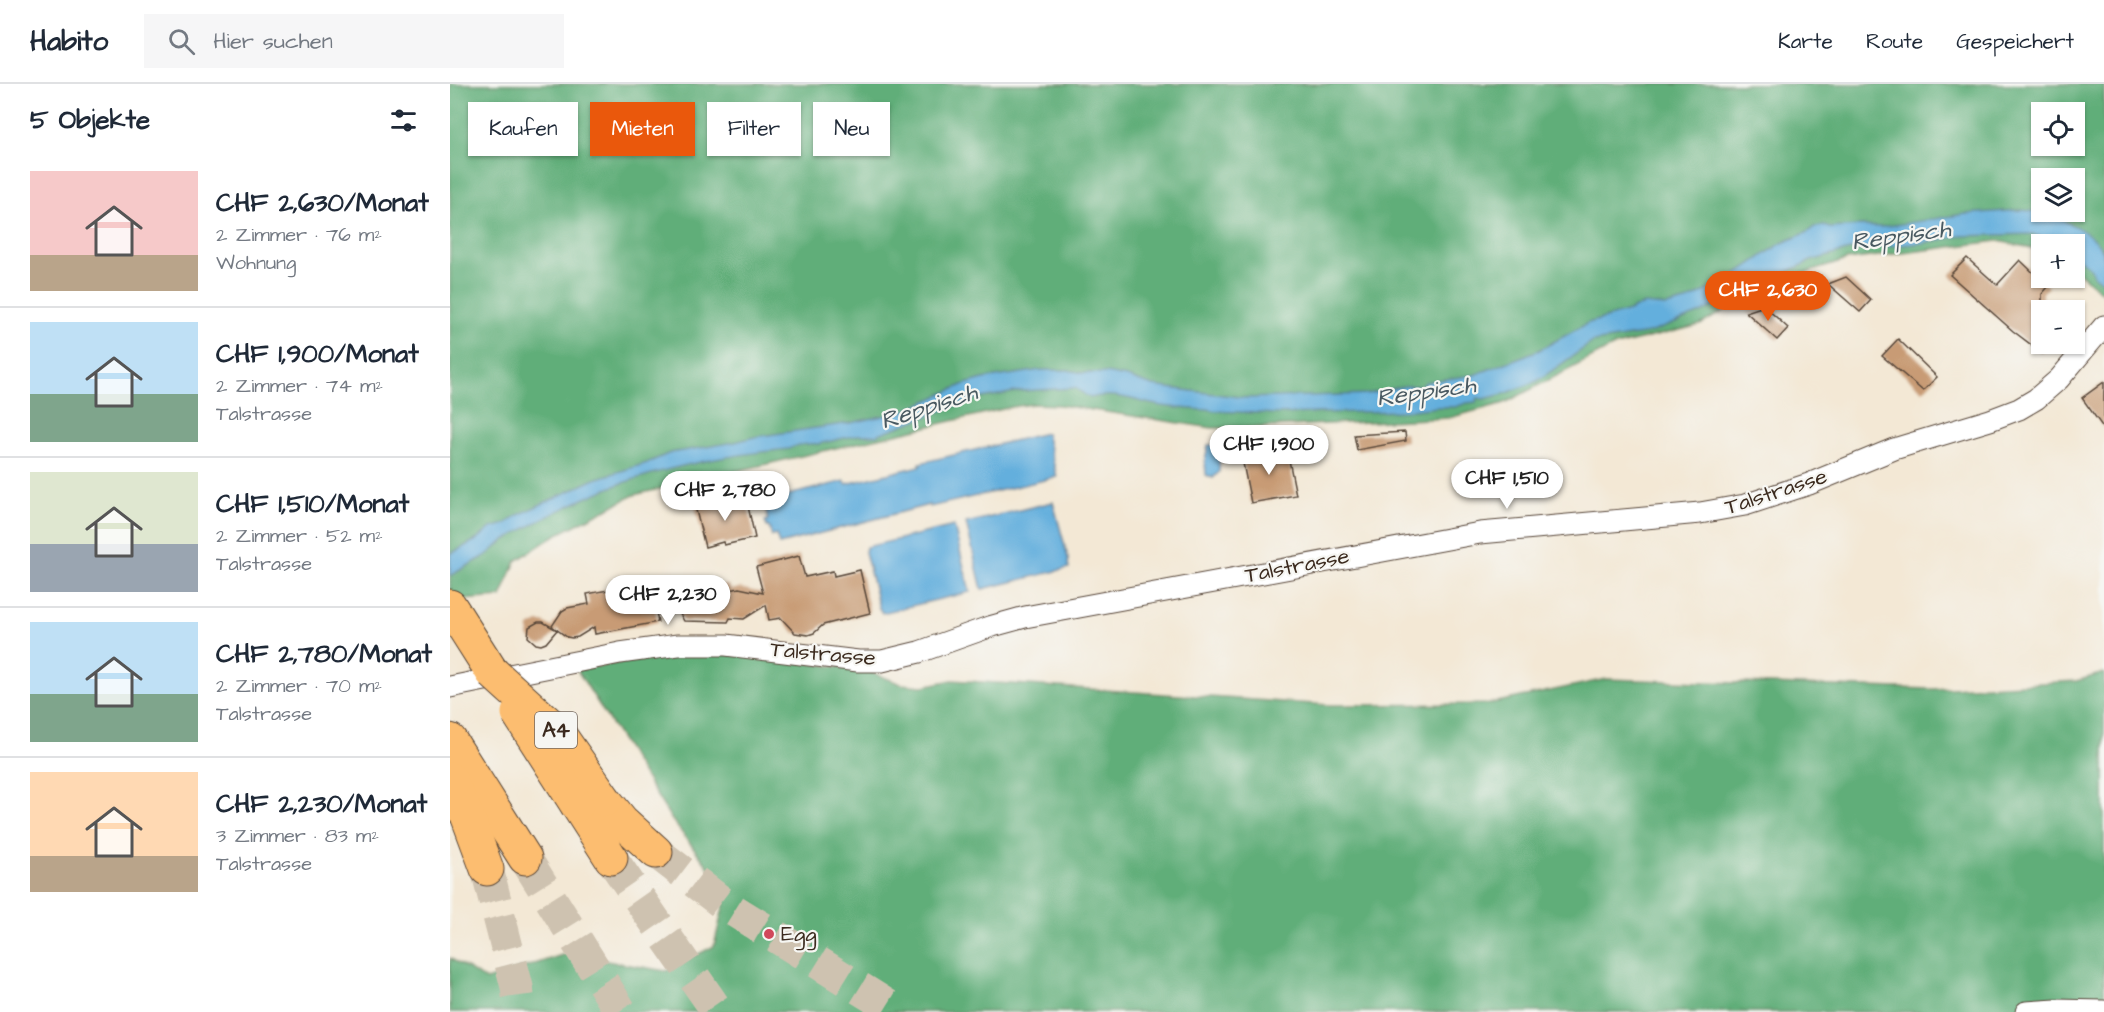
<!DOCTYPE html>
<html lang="de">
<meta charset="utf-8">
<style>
:root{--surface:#fff;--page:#f6f6f7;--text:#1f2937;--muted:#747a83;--line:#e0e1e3;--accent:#ea580c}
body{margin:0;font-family:"Architects Daughter",sans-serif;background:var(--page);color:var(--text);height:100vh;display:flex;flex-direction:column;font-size:22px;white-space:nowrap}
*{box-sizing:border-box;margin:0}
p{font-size:20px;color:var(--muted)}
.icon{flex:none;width:33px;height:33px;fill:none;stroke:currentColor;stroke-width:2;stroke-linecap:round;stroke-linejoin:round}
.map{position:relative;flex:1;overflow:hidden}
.details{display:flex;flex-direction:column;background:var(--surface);width:450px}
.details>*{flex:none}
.banner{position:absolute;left:18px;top:18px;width:570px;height:54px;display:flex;gap:12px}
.buttons{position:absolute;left:1581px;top:18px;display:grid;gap:12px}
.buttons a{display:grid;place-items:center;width:54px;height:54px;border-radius:0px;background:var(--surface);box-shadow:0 2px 4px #0004;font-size:30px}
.price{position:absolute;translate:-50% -51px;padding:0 14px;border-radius:21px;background:#fff;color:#222;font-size:20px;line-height:39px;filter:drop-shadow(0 2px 3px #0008)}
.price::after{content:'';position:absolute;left:50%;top:36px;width:18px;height:14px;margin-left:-9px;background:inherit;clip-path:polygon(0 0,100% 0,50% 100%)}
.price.on{background:var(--accent);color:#fff}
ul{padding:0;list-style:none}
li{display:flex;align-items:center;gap:18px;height:150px;padding:0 30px}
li+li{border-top:2px solid var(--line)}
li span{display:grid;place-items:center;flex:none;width:168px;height:120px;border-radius:0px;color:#555}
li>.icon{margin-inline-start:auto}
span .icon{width:72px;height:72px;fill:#fffc;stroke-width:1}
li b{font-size:26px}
h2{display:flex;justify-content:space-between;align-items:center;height:72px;padding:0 30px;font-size:26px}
.chip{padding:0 21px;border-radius:0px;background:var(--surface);box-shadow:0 2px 4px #0004;font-size:21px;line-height:54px}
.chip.on{background:var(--accent);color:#fff}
header{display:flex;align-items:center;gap:36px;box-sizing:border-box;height:84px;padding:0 30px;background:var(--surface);border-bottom:2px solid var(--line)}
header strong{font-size:28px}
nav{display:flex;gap:33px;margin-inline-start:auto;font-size:21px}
.search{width:420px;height:54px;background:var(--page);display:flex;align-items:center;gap:15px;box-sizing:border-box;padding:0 21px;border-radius:0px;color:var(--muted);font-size:22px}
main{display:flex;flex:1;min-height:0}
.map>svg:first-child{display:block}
.forest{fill:#60ae79;stroke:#4e6c4c;stroke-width:1.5;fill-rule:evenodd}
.water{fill:#64afdd;stroke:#506c7e;stroke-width:1.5}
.building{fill:#c89b75}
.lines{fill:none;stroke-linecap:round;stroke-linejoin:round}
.motorway-tunnel{stroke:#cec2b0;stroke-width:33;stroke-dasharray:33 16;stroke-linecap:butt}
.minor-casing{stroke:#574639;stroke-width:23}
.motorway-casing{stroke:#574639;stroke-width:35}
.minor{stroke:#fff;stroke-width:21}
.motorway{stroke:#fcbd6f;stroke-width:33}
.motorway-bridge-casing{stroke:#574639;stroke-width:35;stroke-linecap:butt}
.motorway-bridge{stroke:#fcbd6f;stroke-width:33}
.poi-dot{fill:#d1495b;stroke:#f6f6f2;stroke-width:2}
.labels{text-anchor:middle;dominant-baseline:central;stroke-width:4.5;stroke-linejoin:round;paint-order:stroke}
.shield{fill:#f6f6f2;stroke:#73675e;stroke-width:1.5}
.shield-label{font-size:21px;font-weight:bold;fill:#3b2a1e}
.street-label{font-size:22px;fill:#3b2a1e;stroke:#f6f6f2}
.poi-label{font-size:22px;fill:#3b2a1e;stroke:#f6f6f2;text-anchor:start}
.water-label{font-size:24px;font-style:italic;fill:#495961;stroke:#f6f6f2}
</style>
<header>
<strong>Habito</strong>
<div class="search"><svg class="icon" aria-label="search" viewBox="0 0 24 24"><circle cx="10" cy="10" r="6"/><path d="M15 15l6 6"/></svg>Hier suchen</div>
<nav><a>Karte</a><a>Route</a><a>Gespeichert</a></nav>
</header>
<main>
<section class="details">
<h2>5 Objekte<svg class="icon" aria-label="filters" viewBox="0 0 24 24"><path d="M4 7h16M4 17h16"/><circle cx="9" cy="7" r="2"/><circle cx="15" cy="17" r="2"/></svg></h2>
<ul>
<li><span style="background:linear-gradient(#f6c9c9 70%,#b9a48a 0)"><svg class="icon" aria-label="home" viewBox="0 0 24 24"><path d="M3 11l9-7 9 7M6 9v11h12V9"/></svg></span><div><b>CHF 2,630/Monat</b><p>2 Zimmer · 76 m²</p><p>Wohnung</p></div></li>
<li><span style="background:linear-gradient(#bfe0f5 60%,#7fa58c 0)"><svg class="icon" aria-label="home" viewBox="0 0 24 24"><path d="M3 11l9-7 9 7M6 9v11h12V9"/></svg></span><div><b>CHF 1,900/Monat</b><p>2 Zimmer · 74 m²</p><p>Talstrasse</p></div></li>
<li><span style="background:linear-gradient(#dfe7d0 60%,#9aa5b1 0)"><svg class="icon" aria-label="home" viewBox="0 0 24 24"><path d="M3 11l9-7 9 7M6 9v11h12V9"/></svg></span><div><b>CHF 1,510/Monat</b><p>2 Zimmer · 52 m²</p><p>Talstrasse</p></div></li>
<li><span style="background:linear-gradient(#bfe0f5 60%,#7fa58c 0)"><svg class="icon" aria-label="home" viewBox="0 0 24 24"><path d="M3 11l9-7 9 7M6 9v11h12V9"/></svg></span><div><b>CHF 2,780/Monat</b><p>2 Zimmer · 70 m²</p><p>Talstrasse</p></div></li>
<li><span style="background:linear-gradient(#ffd9b3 70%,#b9a48a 0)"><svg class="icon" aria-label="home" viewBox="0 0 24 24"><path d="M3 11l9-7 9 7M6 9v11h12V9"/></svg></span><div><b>CHF 2,230/Monat</b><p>3 Zimmer · 83 m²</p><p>Talstrasse</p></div></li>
</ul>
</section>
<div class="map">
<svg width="1654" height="928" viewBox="0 0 1654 928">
<rect width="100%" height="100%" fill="#f6f6f2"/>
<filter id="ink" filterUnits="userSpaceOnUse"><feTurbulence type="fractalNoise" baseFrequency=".0167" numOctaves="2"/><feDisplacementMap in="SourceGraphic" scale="12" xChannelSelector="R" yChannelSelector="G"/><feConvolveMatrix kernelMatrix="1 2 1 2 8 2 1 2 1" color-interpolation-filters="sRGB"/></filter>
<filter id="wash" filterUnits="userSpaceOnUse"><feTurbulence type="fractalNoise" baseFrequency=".008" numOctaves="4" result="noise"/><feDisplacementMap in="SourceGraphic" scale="24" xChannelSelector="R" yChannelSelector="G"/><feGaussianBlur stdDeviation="1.35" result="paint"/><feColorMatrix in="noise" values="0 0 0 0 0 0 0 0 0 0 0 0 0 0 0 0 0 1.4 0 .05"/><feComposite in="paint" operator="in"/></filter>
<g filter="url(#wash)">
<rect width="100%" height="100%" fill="#f3e8d5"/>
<!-- forest -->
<g class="forest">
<path d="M0 0H1654V210L1625 185 1624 160H1592L1591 166 1548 157 1397 176 1356 189 1301 211 1250 241 1162 263 1055 319 999 334 800 344H762L609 321 583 320 562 323 184 411 104 452 66 477 51 513 0 517ZM1592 28H1624V62H1592ZM1592 94H1624V128H1592Z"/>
<path d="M276 570 416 586 451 600 473 602 502 596 880 621 1038 620 1156 595 1482 605 1626 597 1654 589V928H0V874L36 896 115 870 216 887 264 862 277 807 222 736 127 586 209 572Z"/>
</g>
<!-- water -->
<g class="water">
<path d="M1570 126C1594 127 1641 143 1653 167 1654 175 1654 190 1654 199L1645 193 1641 185 1625 171 1624 160H1609L1582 150 1511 152 1473 159 1400 166 1361 177 1315 198 1303 201 1251 229 1199 249 1143 258 1087 297 1057 309 1034 315 1027 314 1026 318 1017 319 1005 323H988L954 327 828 330 766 327 758 325 753 326C736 324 718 324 701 320 680 315 662 308 640 314L625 304 571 307 521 316 426 351H408L368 360C362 359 344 361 339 365 286 370 232 380 182 396 140 409 95 433 57 455 48 460 41 469 32 474 21 480 10 486 0 492V470L26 456 41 444 55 440 68 431 145 395 197 379 220 369 285 358 304 353 400 339 451 328 515 300 533 295 590 286H618L633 289H656L677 293 703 302 797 314 918 310 955 302H971L976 298 1024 291 1089 266 1138 239 1179 227 1194 220 1216 222 1239 216 1280 194 1332 159 1358 148 1364 143 1374 142 1380 144 1410 142 1432 143 1515 130Z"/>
<path d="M596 349 607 393 480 423 479 421 329 460 326 451 322 452 319 443H317L315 437 318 436 316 426 320 425 318 416 395 397 396 400 470 382V379Z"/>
<path d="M758 361H763C770 367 770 379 769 388L763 394 756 391 755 377Z"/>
<path d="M603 418 619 477 618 478 619 484 532 505 516 439Z"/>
<path d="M504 442 520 508 432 529 429 524 415 468 416 463Z"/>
</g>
<g id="blocks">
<!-- building -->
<g class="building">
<path d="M1517 174 1547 201 1570 176 1598 203 1592 210V269L1563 247 1500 191Z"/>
<path d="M1396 193 1421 216 1410 228 1378 200Z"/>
<path d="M1314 222 1338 244 1327 256 1296 228Z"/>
<path d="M1448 255 1487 293 1473 307 1432 272Z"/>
<path d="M1654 298V345L1632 314Z"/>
<path d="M955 348 956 357 907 366 904 351Z"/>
<path d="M837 366 846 411 801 419 792 374Z"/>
<path d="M296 413 305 454 274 461 273 458 255 463 245 422 265 416 266 420Z"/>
<path d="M349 472 355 493 383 487 384 492 410 486 420 529 373 541 364 549 358 551 345 549 331 534 319 536 316 521 294 535 280 534 278 538 234 537 214 502 232 504 234 500 278 501 281 506 289 504 313 509 306 483Z"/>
<path d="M200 498 208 538 145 550 144 543 128 553 122 554 117 553 102 542 112 527 117 524 139 520 137 510Z"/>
<path d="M88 538H93L107 546 96 559 91 561 86 560 78 553 79 543Z"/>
</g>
</g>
</g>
<g filter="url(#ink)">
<use href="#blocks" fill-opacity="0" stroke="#574639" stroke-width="1.5"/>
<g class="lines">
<!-- motorway-tunnel -->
<g class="motorway-tunnel">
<path d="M206 768 275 821 448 928"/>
<path d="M75 774 171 928"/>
<path d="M161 774 268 928"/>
<path d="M37 785 67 903 70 928"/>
</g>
<defs>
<g id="minor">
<path d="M0 603 170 569 228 561H276L408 577H432L469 568 539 543 575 533 1030 449 1250 429 1295 421 1359 400 1444 365 1540 336 1569 325 1586 315 1609 295 1654 242"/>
<path d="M1576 928 1606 926 1654 927"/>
</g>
<g id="motorway">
<path d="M0 522 42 588"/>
<path d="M0 656 75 774"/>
<path d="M0 695 17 731 37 785"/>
<path d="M155 716 172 737 206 768"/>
<path d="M127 721 161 774"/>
</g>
</defs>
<!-- minor casing -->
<use href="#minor" class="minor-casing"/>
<!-- motorway casing -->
<use href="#motorway" class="motorway-casing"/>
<!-- minor -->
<use href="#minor" class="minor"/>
<!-- motorway -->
<use href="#motorway" class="motorway"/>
<defs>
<g id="motorway-bridge">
<path d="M42 588 107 647 155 716"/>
<path d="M68 629 127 721"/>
</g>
</defs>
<!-- motorway-bridge casing -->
<use href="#motorway-bridge" class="motorway-bridge-casing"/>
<!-- motorway-bridge -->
<use href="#motorway-bridge" class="motorway-bridge"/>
</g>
</g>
<!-- markers -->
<circle class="poi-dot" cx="319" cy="850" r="6"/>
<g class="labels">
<!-- shield labels -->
<rect class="shield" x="85" y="628" width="42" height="36" rx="4.5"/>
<g class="shield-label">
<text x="106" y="646">A4</text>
</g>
<!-- street labels -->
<g class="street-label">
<text transform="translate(1326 408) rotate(-18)">Talstrasse</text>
<text transform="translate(847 482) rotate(-11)">Talstrasse</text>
<text transform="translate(373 570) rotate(5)">Talstrasse</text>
</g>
<!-- poi labels -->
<g class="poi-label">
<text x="331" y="850">Egg</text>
</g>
<!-- water labels -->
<g class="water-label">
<text transform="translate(1451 152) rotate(-8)">Reppisch</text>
<text transform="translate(976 308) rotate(-8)">Reppisch</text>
<text transform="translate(479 323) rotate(-18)">Reppisch</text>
</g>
</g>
</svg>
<div class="buttons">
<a><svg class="icon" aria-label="locate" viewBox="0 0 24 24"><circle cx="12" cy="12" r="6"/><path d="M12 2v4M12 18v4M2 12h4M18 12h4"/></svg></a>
<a><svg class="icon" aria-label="layers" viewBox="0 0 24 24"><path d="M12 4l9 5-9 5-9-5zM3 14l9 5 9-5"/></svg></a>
<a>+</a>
<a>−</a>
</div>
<b class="price on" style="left:1318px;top:238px">CHF 2,630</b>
<b class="price" style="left:819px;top:392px">CHF 1,900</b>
<b class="price" style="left:1057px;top:426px">CHF 1,510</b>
<b class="price" style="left:275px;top:438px">CHF 2,780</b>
<b class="price" style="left:218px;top:542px">CHF 2,230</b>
<div class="banner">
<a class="chip">Kaufen</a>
<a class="chip on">Mieten</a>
<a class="chip">Filter</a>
<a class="chip">Neu</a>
</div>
</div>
</main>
